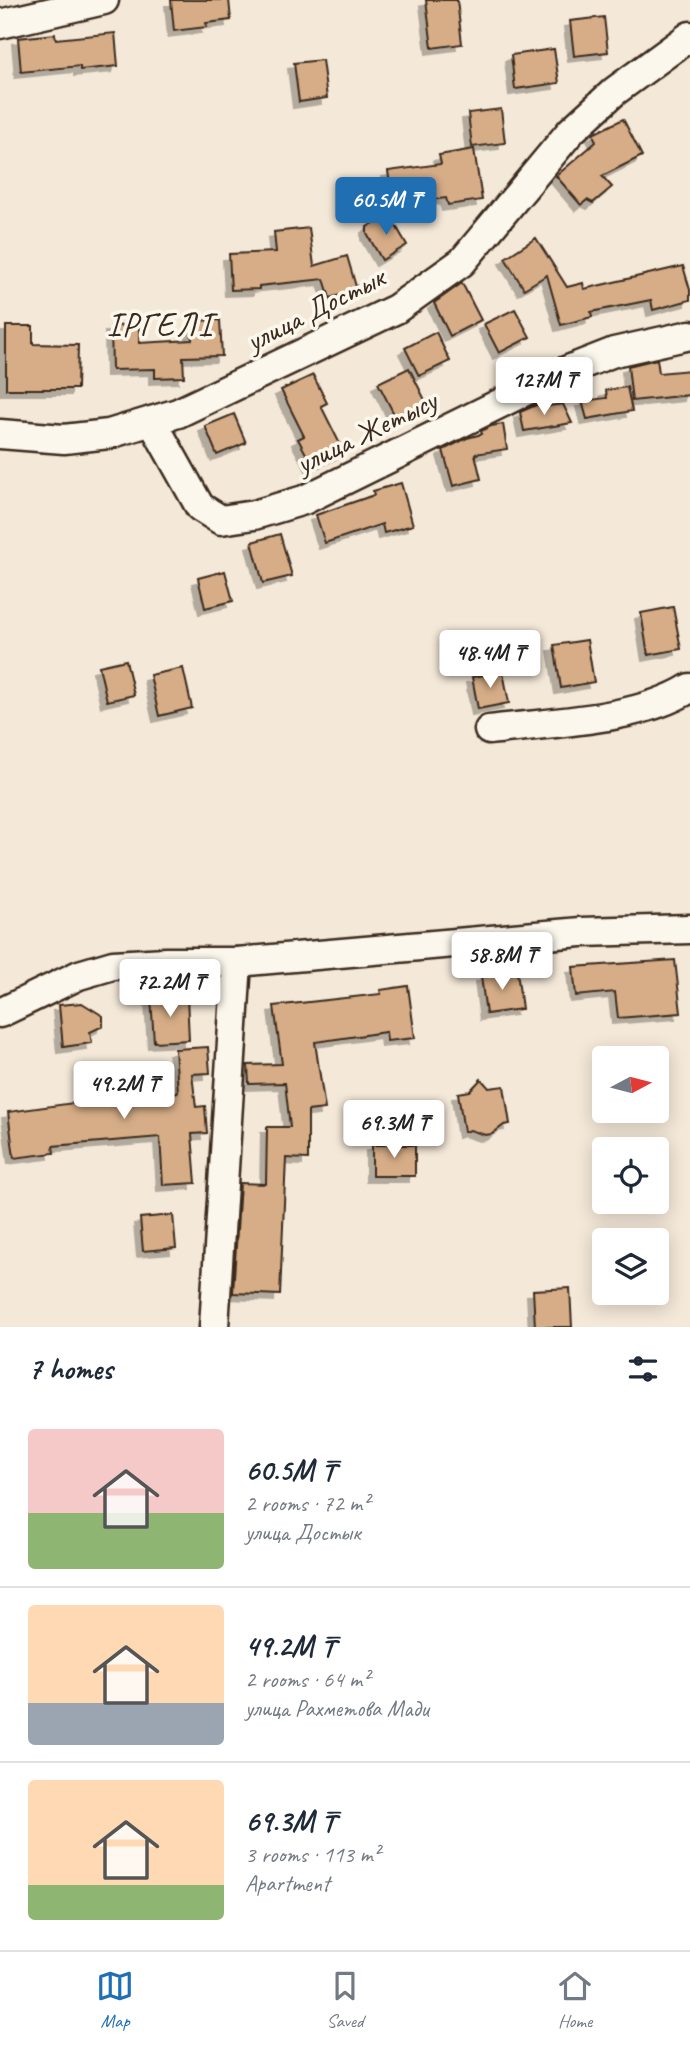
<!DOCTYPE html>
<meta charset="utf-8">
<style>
:root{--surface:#fff;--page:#f6f6f7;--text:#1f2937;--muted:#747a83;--line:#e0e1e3;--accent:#1f6fb2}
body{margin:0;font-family:Caveat,sans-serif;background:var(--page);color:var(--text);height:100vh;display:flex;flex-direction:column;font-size:26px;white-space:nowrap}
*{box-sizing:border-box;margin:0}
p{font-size:23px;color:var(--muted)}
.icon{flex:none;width:38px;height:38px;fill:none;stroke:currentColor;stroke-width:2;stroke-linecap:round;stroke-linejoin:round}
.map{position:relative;height:1327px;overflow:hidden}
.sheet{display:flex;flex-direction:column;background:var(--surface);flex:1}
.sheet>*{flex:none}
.needle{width:46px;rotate:83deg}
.buttons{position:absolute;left:592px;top:1046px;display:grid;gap:14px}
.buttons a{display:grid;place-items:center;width:77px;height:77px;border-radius:7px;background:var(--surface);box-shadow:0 4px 18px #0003;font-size:35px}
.price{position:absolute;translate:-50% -60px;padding:0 16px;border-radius:7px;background:#fff;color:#222;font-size:23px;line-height:46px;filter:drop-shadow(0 2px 4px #0008)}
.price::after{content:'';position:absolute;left:50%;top:42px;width:21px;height:16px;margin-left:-10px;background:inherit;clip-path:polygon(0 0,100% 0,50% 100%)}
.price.active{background:var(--accent);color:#fff}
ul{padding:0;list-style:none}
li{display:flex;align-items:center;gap:21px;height:175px;padding:0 28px}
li+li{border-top:2px solid var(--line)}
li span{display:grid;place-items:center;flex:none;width:196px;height:140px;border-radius:7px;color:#555}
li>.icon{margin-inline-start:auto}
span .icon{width:84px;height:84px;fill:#fffc;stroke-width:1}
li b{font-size:30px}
h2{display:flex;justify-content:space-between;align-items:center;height:84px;padding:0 28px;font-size:30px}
.menu{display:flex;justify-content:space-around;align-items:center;height:98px;border-top:2px solid var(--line);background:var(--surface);font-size:19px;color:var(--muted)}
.menu a{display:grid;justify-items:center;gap:4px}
.menu .active{color:var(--accent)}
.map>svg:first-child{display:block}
.building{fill:#d6ad87;stroke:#3b2a1e;stroke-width:2;filter:url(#shadow)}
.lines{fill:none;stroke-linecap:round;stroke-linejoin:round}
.minor-casing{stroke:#3b2a1e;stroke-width:33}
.minor{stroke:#fbf7ec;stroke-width:28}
.labels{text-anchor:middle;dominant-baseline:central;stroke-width:7;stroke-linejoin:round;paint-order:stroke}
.street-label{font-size:30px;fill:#3b2a1e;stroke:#fbf7ec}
.quarter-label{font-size:33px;letter-spacing:2px;fill:#3b2a1e;stroke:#fbf7ec}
</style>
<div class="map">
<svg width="690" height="1327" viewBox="0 0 690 1327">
<defs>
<filter id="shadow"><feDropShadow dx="-6" dy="6" stdDeviation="0" flood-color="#0004"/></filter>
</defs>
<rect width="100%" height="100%" fill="#f4e8d8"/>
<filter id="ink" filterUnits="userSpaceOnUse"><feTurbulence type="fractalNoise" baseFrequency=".0143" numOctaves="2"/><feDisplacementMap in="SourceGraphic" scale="14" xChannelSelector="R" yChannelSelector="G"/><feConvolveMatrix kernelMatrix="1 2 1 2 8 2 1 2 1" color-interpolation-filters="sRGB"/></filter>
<g filter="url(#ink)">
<!-- building -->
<g class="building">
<path d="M171 0H229L231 20 206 23 207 27 174 31Z"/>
<path d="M426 0H457L462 44 432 48Z"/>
<path d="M604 17 608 52 574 56 570 21Z"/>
<path d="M115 33 118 66 80 70V66L21 72 18 38 55 34 56 39Z"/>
<path d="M554 49 559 83 515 89 511 55Z"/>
<path d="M322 60 327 98 299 102 294 63Z"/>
<path d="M501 109 505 143 472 147 468 113Z"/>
<path d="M623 119 642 156 602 176 612 187 593 203 587 200 581 205 556 176 596 142 593 134Z"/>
<path d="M474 149 482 200 448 205 446 198 393 205 388 171 441 164 439 155Z"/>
<path d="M389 214 407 245 382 260 367 234V227Z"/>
<path d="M309 228 314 266 347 256 357 290 330 298 324 279 259 286V289L231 290 229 254 276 252 274 232Z"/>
<path d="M536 238 567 287 583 283 584 289 683 266 690 290V300L653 310 651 300 591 312 592 317 561 325 547 275 524 289 505 258Z"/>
<path d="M462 283 481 320 450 336 434 303Z"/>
<path d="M515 309 530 337 499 353 484 324Z"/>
<path d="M220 320 222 356 183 357 184 377 155 378V369L112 370 111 326 139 325V343L192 340 191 321Z"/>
<path d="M6 326H33V344L78 345 77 389H6Z"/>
<path d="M436 332 450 361 419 376 405 348Z"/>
<path d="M657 359 659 373 690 370V395L632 401 628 366Z"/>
<path d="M409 368 427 404 397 420 378 383Z"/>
<path d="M313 375 327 403 321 406 344 452 313 467 298 439 304 436 281 390Z"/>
<path d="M627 387 632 411 587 419 582 401 607 398 606 390Z"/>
<path d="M541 403 542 407 563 404 572 423 524 431 520 412Z"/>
<path d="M234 414 246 443 217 455 205 426Z"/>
<path d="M503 424 507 449 475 454 481 479 453 486 443 450 467 438 482 434 481 431 491 426Z"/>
<path d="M401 483 413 525 384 533 382 524 325 543 316 515 374 495 373 491Z"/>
<path d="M280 534 292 576 263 583 252 542Z"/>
<path d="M225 571 233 601 205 608 198 578Z"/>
<path d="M673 607 681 649 648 655 641 613Z"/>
<path d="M587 640 594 682 561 688 554 645Z"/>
<path d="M126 660 134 695 107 701 99 666Z"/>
<path d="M183 668 192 708 159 716 150 675Z"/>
<path d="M503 672 509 703 478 709 472 677Z"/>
<path d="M675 960 681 1013 618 1018 615 992 576 996 573 967Z"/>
<path d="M517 971 522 1009 486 1014 481 976Z"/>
<path d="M408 986 415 1038 387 1041 386 1032 315 1042 325 1109 308 1111V1159L286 1158 280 1295 233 1293 240 1183 266 1184 267 1127H290L285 1083 249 1084 248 1065 282 1064 274 1006 381 994 380 990Z"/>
<path d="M187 996 189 1040 154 1042 151 998Z"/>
<path d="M82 1003 103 1016V1026L90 1032 92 1043 63 1047 59 1005Z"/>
<path d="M208 1047 210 1073 192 1074 196 1107 205 1106 207 1133 192 1134 196 1183 163 1185 160 1137 53 1146 54 1153 14 1158 8 1112 74 1103V1101L178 1092 175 1049Z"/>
<path d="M481 1079 489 1088 504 1086 510 1124 504 1125 492 1134 485 1135 470 1130 464 1132 458 1093 470 1091Z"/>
<rect x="372" y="1145" width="43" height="31"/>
<path d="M173 1215 176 1248 143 1251 140 1218Z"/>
<path d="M570 1288 572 1327H535L533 1290Z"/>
</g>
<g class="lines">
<defs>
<g id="minor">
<path d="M0 24 104 0"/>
<path d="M152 421 200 507 221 520 254 515 304 500 568 370 614 352 690 335"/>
<path d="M0 434 64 439 109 434 178 413 396 309 462 262 571 131 615 91 690 36"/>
<path d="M489 730C552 722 637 721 690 688"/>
<path d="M0 1013 79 975 113 965 166 962H237L581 932 690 929"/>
<path d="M214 1327 237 962"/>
</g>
</defs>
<!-- minor casing -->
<use href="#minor" class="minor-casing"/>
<!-- minor -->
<use href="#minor" class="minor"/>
</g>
</g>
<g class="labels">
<!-- street labels -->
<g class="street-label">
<text transform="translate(315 309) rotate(-27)">улица Достык</text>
<text transform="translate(366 432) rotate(-26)">улица Жетысу</text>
</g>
<!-- quarter labels -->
<g class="quarter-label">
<text x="160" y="325">ІРГЕЛІ</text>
</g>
</g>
</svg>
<div class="buttons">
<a><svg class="needle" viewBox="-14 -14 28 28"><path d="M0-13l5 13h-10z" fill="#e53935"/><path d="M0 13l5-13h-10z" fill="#747a83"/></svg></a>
<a><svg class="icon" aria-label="locate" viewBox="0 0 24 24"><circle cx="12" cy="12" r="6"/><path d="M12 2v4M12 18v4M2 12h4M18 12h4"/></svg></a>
<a><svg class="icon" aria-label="layers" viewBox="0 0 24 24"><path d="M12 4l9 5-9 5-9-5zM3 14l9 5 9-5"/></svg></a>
</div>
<b class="price active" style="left:386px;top:237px">60.5M ₸</b>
<b class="price" style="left:544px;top:417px">127M ₸</b>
<b class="price" style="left:490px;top:690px">48.4M ₸</b>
<b class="price" style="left:502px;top:992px">58.8M ₸</b>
<b class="price" style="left:170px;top:1019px">72.2M ₸</b>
<b class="price" style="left:124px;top:1121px">49.2M ₸</b>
<b class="price" style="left:394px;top:1160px">69.3M ₸</b>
</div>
<section class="sheet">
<h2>7 homes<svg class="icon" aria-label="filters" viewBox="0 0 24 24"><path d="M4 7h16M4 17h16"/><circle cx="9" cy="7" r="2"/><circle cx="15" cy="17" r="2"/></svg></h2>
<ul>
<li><span style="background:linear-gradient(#f6c9c9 60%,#8fb573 0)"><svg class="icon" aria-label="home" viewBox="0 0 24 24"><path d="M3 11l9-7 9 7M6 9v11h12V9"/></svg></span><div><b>60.5M ₸</b><p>2 rooms · 72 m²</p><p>улица Достык</p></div></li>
<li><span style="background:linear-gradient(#ffd9b3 70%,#9aa5b1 0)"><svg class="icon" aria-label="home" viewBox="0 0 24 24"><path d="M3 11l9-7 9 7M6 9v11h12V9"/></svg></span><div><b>49.2M ₸</b><p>2 rooms · 64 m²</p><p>улица Рахметова Мади</p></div></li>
<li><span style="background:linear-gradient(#ffd9b3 75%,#8fb573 0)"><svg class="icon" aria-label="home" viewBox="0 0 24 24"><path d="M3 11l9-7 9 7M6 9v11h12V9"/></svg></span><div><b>69.3M ₸</b><p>3 rooms · 113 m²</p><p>Apartment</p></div></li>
</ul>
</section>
<nav class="menu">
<a class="active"><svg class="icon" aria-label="map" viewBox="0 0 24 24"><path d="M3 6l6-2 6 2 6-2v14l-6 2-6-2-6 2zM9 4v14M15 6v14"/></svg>Map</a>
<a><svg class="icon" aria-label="saved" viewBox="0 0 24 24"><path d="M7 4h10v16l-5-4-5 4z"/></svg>Saved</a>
<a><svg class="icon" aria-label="home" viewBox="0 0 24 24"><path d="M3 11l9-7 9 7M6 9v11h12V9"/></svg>Home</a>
</nav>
